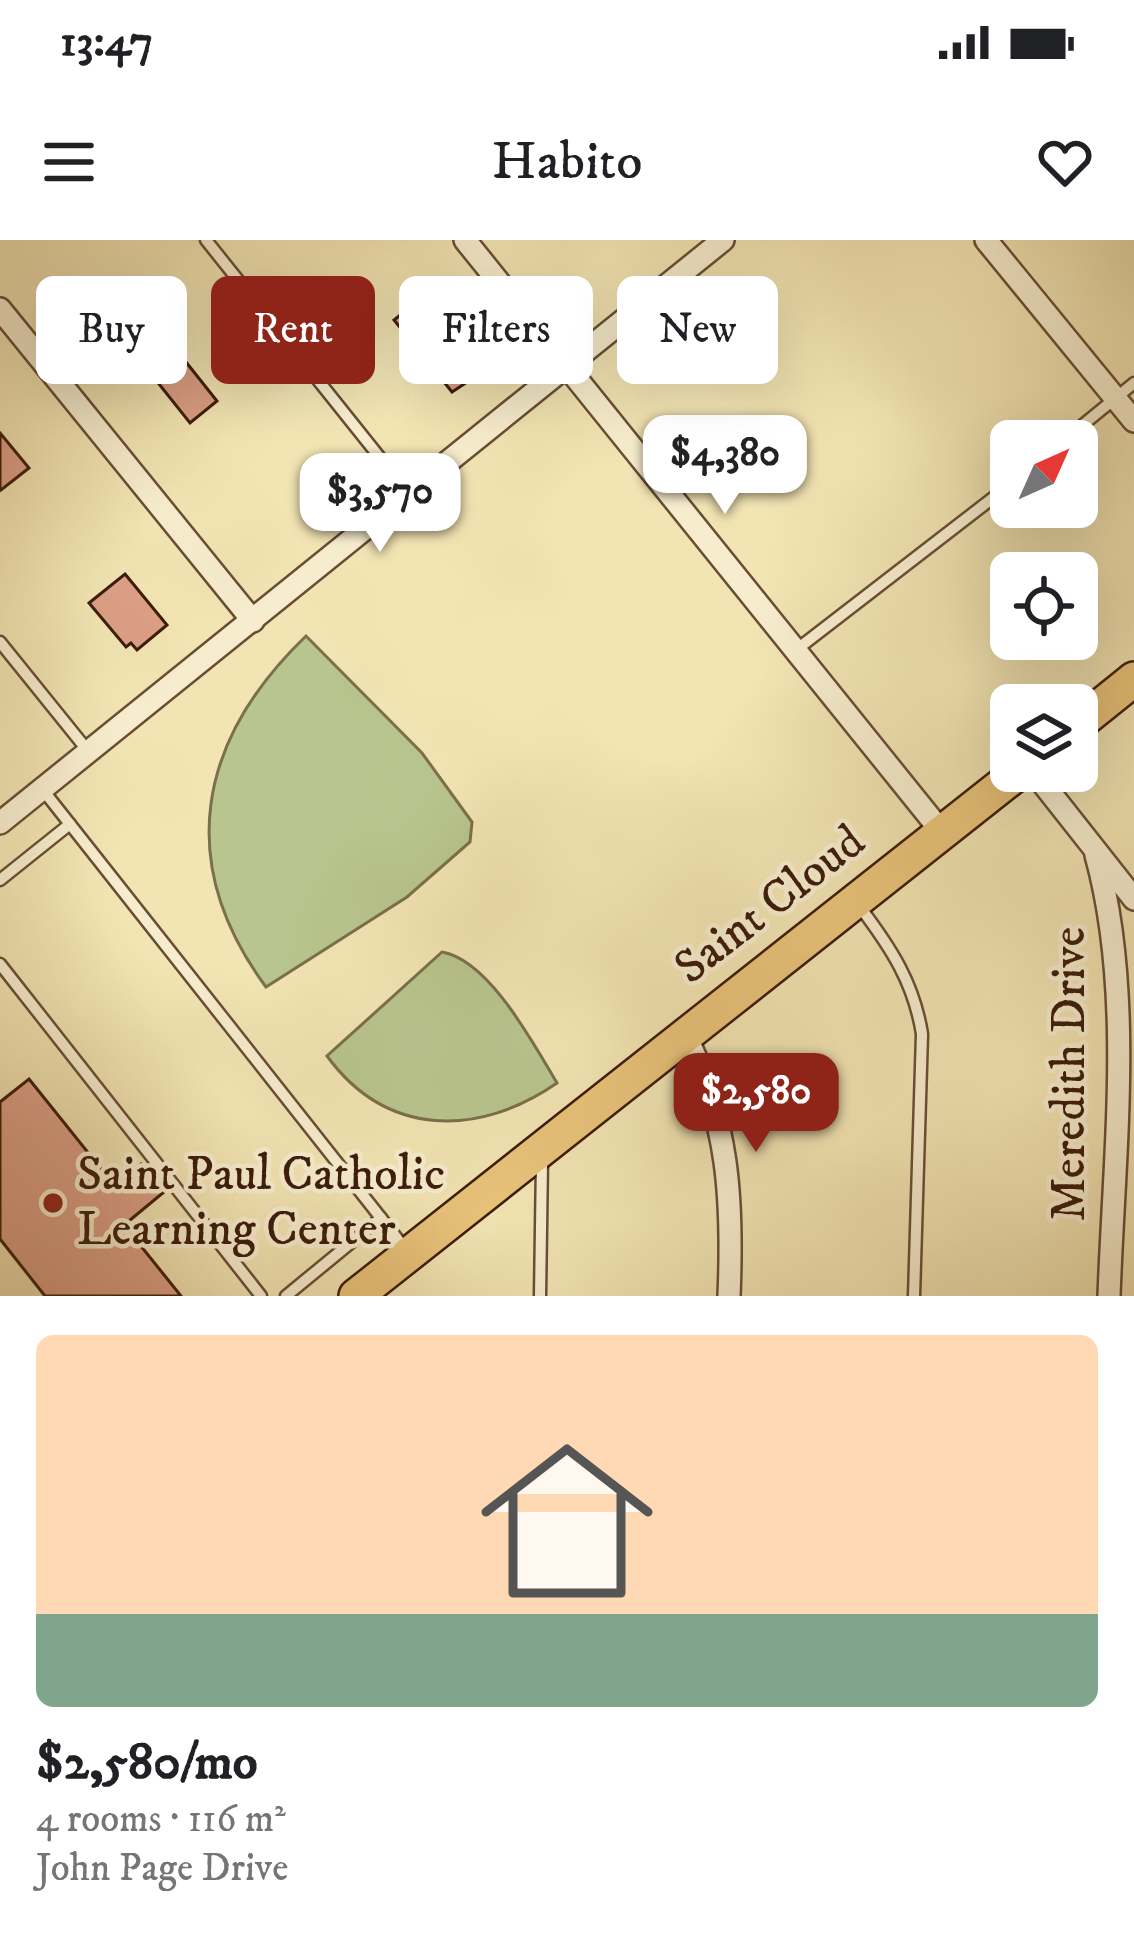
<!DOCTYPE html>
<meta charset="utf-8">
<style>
:root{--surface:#fff;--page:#f2f2f2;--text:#202124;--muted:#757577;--accent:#8f2418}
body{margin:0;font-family:"IM FELL DW Pica",serif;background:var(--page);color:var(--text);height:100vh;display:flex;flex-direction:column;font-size:45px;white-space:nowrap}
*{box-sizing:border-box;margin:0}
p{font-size:39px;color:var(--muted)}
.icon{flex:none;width:66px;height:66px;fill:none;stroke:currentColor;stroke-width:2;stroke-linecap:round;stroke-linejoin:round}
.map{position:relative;height:1056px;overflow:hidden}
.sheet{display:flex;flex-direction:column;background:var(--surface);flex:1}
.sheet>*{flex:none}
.guide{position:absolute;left:36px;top:36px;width:1062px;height:108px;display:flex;gap:24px}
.needle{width:78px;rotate:45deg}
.tools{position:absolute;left:990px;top:180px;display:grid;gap:24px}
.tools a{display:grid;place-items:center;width:108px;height:108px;border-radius:18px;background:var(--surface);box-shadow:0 12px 48px #0002;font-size:60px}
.price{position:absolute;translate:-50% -102px;padding:0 27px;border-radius:24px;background:#fff;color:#222;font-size:39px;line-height:78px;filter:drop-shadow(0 3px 6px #0008)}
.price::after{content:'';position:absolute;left:50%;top:72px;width:36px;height:27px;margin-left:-18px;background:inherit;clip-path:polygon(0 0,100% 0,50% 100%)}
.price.current{background:var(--accent);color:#fff}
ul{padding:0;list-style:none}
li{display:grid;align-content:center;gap:24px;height:636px;padding:0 36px}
li span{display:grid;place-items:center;height:372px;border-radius:18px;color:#555}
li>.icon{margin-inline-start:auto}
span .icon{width:216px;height:216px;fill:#fffc;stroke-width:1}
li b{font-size:51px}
.tag{padding:0 42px;border-radius:18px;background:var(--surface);box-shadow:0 12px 48px #0002;font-size:42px;line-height:108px}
.tag.current{background:var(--accent);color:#fff}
.status{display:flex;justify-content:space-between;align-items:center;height:84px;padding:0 60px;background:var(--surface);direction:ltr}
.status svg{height:33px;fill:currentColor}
header{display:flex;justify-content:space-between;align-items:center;height:156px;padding:0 36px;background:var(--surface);font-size:54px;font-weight:600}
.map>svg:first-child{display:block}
.green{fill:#b9c58e;stroke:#7a704c;stroke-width:3}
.building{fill:#db9f85;stroke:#3b1c0a;stroke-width:3}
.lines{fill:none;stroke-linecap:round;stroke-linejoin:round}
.lane-casing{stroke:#694e34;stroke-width:15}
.street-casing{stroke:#694e34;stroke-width:26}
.primary-casing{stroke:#3b1c0a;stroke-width:38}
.lane{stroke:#f7edce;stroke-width:10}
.street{stroke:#f7edce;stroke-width:21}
.primary{stroke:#e9c27a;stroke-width:33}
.poi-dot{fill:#8f2418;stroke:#f7edce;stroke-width:4.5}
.labels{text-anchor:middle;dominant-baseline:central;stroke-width:9;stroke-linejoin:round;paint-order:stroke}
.street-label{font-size:48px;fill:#3b1c0a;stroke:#f7edce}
.poi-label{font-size:48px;fill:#3b1c0a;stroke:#f7edce;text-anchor:start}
</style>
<div class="status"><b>13:47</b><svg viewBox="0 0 49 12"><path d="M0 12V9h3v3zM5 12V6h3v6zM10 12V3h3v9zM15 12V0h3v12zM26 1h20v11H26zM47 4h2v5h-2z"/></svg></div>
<header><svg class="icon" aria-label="menu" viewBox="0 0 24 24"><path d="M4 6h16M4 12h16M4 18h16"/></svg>Habito<svg class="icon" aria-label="heart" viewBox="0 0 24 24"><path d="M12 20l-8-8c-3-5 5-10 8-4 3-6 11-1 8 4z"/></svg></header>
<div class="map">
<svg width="1134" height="1056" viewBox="0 0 1134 1056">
<rect width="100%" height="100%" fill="#f2e4b3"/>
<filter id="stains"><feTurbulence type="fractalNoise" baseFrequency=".00167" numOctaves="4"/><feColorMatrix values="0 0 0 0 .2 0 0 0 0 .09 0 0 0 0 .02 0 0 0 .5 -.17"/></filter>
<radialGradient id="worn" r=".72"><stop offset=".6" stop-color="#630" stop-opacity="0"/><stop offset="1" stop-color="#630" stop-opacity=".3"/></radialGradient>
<!-- green -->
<g class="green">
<path d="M306 396 422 513 472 582 470 602 407 657 266 747C174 622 198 500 306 396Z"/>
<path d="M442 712C489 720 533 803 557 843 479 897 387 898 327 816Z"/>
</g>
<!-- building -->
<g class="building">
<path d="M430 51 451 76 446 79 490 127 452 152 394 80Z"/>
<path d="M141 54 180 103 153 125 113 76Z"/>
<path d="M178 112 217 161 190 183 151 134Z"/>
<path d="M0 193 29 228 1 250 0 248Z"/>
<path d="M125 334 167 385 137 410 131 403 126 407 89 363Z"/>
<path d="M29 839 114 945 141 924 164 952 124 985 181 1056H45L0 999V862Z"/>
</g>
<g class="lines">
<defs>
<g id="lane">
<path d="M206 0 409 254"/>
<path d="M1063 201 1134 143"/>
<path d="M0 402 88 511"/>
<path d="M796 410 1011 244"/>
<path d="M43 550 407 1011"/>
<path d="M0 640 70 584"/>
<path d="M860 667C891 708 914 743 922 794L914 1056"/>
<path d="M0 724 261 1056"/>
<path d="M286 1056 381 978"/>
<path d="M540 1056 542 921"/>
</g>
<g id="street">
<path d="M465 0 941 591"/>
<path d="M986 0 1134 181"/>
<path d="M0 69 253 381"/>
<path d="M1033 531 1134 659"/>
<path d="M0 583 723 0"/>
<path d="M1096 615C1134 753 1114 912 1109 1056"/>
<path d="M684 793C729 880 733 960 729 1056"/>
</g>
<g id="primary">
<path d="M1077 485 1134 439"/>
<path d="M356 1056 1020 531"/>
</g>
</defs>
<!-- lane casing -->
<use href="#lane" class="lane-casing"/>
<!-- street casing -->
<use href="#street" class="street-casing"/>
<!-- primary casing -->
<use href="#primary" class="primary-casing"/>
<!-- lane -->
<use href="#lane" class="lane"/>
<!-- street -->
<use href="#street" class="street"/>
<!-- primary -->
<use href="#primary" class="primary"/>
</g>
<!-- markers -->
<circle class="poi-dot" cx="53" cy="963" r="12"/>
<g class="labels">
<!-- street labels -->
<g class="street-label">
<text transform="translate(770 665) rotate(-38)">Saint Cloud</text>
<text transform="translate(1070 834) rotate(-90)">Meredith Drive</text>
</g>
<!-- poi labels -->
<g class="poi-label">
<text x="77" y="935">Saint Paul Catholic<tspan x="77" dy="55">Learning Center</tspan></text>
</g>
</g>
<rect width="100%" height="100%" filter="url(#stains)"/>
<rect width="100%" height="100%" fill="url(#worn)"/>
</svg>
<div class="tools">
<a><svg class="needle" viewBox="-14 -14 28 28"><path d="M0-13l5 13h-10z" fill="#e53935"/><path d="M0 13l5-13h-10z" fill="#757577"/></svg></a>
<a><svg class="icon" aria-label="locate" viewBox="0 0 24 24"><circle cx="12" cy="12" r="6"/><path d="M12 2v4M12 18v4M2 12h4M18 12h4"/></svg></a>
<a><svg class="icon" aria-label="layers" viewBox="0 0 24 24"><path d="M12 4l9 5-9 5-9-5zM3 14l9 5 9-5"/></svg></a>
</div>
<b class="price" style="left:725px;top:277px">$4,380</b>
<b class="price" style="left:380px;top:315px">$3,570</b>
<b class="price current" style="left:756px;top:915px">$2,580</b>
<div class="guide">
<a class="tag">Buy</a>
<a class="tag current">Rent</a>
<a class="tag">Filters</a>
<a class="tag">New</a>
</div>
</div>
<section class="sheet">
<ul>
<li><span style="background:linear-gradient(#ffd9b3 75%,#7fa58c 0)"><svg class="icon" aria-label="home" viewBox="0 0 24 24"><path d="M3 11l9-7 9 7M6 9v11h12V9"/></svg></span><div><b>$2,580/mo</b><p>4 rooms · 116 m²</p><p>John Page Drive</p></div></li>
</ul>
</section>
